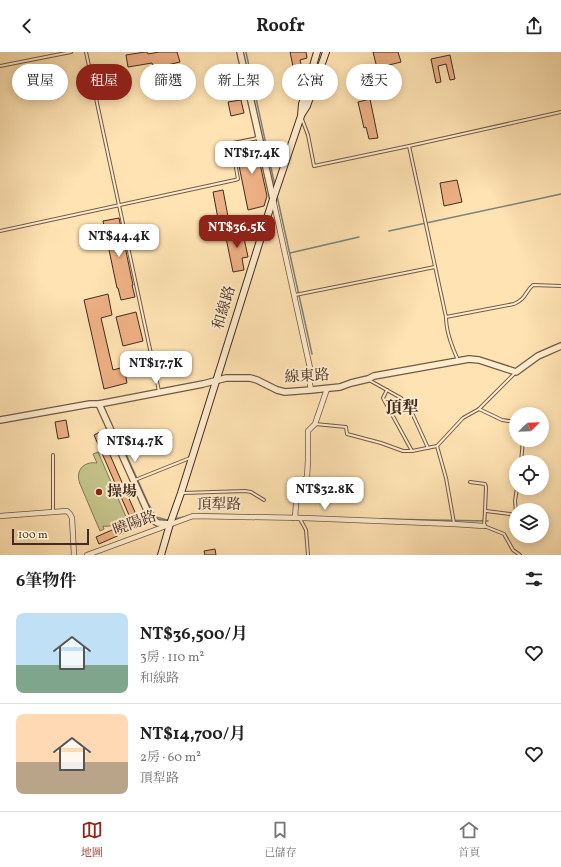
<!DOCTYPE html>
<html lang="zh-TW">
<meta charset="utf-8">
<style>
:root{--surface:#fff;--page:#f6f6f6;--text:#222;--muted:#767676;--line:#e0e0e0;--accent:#8f2418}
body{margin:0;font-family:Vollkorn,"Noto Serif TC",serif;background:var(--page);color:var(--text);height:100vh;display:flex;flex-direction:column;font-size:15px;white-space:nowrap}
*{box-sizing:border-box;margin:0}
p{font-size:13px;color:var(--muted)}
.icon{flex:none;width:22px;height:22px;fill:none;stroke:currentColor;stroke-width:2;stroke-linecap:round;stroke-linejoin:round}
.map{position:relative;height:503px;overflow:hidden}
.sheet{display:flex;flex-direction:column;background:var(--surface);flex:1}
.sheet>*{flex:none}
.banner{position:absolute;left:12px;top:12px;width:537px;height:36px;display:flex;gap:8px}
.needle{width:26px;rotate:67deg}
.fabs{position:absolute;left:509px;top:355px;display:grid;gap:8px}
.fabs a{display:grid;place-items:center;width:40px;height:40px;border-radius:50%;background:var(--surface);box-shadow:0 2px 10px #0003;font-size:20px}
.scale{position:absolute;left:12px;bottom:10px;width:77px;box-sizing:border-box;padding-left:4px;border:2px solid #432b22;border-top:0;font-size:11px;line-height:14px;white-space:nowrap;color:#432b22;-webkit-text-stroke:3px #ffedce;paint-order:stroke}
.price{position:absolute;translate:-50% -34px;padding:0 9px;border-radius:8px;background:#fff;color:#222;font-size:13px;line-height:26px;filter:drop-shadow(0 1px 2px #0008)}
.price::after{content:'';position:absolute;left:50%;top:24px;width:12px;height:9px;margin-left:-6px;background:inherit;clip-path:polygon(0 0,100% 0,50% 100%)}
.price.active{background:var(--accent);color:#fff}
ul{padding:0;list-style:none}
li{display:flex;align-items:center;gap:12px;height:100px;padding:0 16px}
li+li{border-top:1px solid var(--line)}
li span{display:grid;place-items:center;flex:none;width:112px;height:80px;border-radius:8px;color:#555}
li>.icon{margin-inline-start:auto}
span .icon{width:48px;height:48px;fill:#fffc;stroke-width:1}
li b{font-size:17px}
h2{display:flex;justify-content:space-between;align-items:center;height:48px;padding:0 16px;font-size:17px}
.pill{padding:0 14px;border-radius:18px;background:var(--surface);box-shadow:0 2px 10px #0003;font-size:14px;line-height:36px}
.pill.active{background:var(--accent);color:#fff}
header{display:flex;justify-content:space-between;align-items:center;height:52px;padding:0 16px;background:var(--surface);font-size:18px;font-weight:700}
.tab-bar{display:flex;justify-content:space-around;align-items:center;height:56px;border-top:1px solid var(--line);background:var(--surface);font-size:11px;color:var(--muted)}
.tab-bar a{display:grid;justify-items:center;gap:2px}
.tab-bar .active{color:var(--accent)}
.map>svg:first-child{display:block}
.green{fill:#c4c38a;stroke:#847756}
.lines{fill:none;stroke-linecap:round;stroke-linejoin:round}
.stream{stroke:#7b8379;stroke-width:1.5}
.building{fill:#edb084;stroke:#432b22}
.service-casing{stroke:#725946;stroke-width:4}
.minor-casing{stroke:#725946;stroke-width:6}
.tertiary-casing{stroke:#725946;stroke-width:8}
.secondary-casing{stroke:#432b22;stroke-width:8}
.service{stroke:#ffedce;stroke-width:2}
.minor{stroke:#ffedce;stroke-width:4.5}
.tertiary{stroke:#ffedce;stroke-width:5.5}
.secondary{stroke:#ffedce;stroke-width:6}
.poi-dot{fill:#8f2418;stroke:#ffedce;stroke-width:1.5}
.labels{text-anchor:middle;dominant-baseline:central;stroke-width:4;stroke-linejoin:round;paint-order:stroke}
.street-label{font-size:15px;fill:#432b22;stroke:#ffedce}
.poi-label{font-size:15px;font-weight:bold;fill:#432b22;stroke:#ffedce;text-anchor:start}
.quarter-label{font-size:17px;font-weight:bold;fill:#432b22;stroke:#ffedce}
</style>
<header><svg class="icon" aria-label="back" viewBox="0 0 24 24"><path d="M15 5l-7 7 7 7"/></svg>Roofr<svg class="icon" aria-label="share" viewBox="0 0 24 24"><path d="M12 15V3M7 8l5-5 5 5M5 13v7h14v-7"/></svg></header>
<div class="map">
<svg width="561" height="503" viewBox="0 0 561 503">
<rect width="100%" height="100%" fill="#ffe3b3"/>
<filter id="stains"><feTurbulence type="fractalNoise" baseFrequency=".005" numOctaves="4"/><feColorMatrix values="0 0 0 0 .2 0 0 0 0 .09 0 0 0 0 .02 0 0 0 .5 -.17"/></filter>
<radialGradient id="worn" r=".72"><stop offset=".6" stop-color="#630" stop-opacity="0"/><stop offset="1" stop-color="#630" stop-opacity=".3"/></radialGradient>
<!-- green -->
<path class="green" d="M98 400 127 467 122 469 121 466C117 473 111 475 103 474L104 477 100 479 80 432C75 419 83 409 97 411L93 402Z"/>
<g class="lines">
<!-- stream -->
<g class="stream">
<path d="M246 0 275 134"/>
<path d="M277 144 312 302"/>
<path d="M389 179 561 142"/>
<path d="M290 201 359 185"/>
<path d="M117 382 148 451 156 465 167 468 170 467"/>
<path d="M195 462 249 463"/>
<path d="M174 467 188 464"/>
<path d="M381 467 488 469"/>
</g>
</g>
<!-- building -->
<g class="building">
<path d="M145 0H147L148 2 159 0H177L180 10 163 14V13L153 15 152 11 128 15 126 3Z"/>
<path d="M290 0H306L307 6 300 8 302 16 298 17 300 28 296 29Z"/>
<path d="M373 0H398L401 10 377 16Z"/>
<path d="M450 3 455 27 450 28 446 12 438 14 441 30 436 31 431 7Z"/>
<path d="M370 47 378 86 369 87 366 75 364 76 358 50Z"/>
<path d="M241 48 244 61 231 64 228 50Z"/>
<path d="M255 89 267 144 264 154 248 158 235 94Z"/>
<path d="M457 128 462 150 444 154 440 131Z"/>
<path d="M223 138 229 170 219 172 213 140Z"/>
<path d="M119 166 133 233H132L135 245 121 248 118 236H117L103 169Z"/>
<path d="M244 177 246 185 244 186 248 205 242 206 244 218 233 220 225 181Z"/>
<path d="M108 242 112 263 101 266 113 318 124 315 127 331 104 337 84 248Z"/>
<path d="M136 260 143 289 123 294 116 265Z"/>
<path d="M66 368 69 385 58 387 55 370Z"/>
<path d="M100 380 138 467 132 470 94 383Z"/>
<path d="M128 471 131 478 99 492 96 485Z"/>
<path d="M215 497 216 503H205L204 499Z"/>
</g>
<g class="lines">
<defs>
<g id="service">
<path d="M86 0C111 113 134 226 159 339"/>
<path d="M0 14 71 0"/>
<path d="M302 67 308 83 314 114 409 94 561 60"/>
<path d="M409 94 446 265 514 252C527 246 524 241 533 233L561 234"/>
<path d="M0 179 235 128 238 127 232 94 233 91 258 86"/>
<path d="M295 243 435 215"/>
<path d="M446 265C446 280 452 295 458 308"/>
<path d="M369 328 401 346 413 363 428 396"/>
<path d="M387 338 383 346 412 399"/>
<path d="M479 357 502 368 516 370"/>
<path d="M315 372 346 375 347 382 381 391 403 399H412L437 394 463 366 479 357 515 321"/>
<path d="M437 394 446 426 454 471"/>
<path d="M521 410 523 388"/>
<path d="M135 428 190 406"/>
<path d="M470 430 485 432 486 435 485 459 484 474 504 482 513 498 520 503"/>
<path d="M183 441 245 439 251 440 264 448"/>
<path d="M486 459 510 462 516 464"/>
<path d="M53 460V403"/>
<path d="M516 460 515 449 517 436"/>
<path d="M300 467 306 478 308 503"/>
</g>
<g id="minor">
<path d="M273 147 310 316 309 327 311 338"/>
<path d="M0 464 67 459 70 462 72 466 74 503"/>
<path d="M295 466 297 437 298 434 307 425 308 408V379L315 372 327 337"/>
<path d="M87 503 193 464 304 466 454 472 484 474"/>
</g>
<g id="tertiary">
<path d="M240 0 273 147"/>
<path d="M99 352 151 467 158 471 170 472"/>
<path d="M0 368 90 352H99L203 332 226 326H250L257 328 277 338 285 340 311 338 340 335 351 331 368 327 374 324 469 307 479 308 516 320 538 304 561 294"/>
</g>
<g id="secondary">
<path d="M302 62 307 54 326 0"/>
<path d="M161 503 170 472 181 441 192 406 273 147 301 64 302 52 317 0"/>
</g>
</defs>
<!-- service casing -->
<use href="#service" class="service-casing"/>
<!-- minor casing -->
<use href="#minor" class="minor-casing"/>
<!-- tertiary casing -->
<use href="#tertiary" class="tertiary-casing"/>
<!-- secondary casing -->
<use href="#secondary" class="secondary-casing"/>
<!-- service -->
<use href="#service" class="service"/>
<!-- minor -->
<use href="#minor" class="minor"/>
<!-- tertiary -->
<use href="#tertiary" class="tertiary"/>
<!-- secondary -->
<use href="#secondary" class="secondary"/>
</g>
<!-- markers -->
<circle class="poi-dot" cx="99" cy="440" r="4"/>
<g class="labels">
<!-- street labels -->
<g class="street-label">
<text transform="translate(225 256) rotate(-73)">和線路</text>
<text transform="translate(307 325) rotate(-3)">線東路</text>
<text x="219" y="453">頂犁路</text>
<text transform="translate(135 472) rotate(-20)">曉陽路</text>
</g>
<!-- poi labels -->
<g class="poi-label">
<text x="107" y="440">操場</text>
</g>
<!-- quarter labels -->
<g class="quarter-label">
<text x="402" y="356">頂犁</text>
</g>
</g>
<rect width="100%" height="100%" filter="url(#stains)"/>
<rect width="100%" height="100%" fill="url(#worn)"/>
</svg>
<div class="fabs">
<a><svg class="needle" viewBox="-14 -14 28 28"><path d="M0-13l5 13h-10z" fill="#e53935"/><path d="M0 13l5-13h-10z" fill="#767676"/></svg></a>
<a><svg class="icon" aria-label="locate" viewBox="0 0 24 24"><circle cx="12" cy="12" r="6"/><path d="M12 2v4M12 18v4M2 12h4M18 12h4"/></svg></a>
<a><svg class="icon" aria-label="layers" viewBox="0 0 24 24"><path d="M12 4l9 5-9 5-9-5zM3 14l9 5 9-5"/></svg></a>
</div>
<div class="scale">100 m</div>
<b class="price" style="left:252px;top:123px">NT$17.4K</b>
<b class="price active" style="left:237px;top:197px">NT$36.5K</b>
<b class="price" style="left:119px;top:206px">NT$44.4K</b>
<b class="price" style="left:156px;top:333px">NT$17.7K</b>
<b class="price" style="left:135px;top:411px">NT$14.7K</b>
<b class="price" style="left:325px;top:459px">NT$32.8K</b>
<div class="banner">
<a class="pill">買屋</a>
<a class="pill active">租屋</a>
<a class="pill">篩選</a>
<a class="pill">新上架</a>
<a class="pill">公寓</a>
<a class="pill">透天</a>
</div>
</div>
<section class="sheet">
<h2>6筆物件<svg class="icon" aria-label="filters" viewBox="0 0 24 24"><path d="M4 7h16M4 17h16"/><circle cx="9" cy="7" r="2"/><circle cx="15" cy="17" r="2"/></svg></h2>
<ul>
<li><span style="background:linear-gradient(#bfe0f5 65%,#7fa58c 0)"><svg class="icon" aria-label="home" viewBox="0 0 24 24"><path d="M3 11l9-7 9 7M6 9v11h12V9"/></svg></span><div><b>NT$36,500/月</b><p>3房 · 110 m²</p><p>和線路</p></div><svg class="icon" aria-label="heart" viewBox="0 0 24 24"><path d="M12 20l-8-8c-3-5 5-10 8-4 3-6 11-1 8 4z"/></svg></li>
<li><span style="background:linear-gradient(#ffd9b3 60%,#b9a48a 0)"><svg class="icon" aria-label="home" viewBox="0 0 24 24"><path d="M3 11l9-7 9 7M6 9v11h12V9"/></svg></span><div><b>NT$14,700/月</b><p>2房 · 60 m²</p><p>頂犁路</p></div><svg class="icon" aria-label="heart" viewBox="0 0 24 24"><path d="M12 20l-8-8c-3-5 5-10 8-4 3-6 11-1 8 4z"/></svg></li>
</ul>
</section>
<nav class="tab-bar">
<a class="active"><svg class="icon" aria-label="map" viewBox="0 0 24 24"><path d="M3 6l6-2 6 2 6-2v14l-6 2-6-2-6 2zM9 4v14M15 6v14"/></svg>地圖</a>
<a><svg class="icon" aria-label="saved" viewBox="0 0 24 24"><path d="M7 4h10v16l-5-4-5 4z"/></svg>已儲存</a>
<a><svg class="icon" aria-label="home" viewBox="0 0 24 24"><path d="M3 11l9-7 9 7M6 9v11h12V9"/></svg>首頁</a>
</nav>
